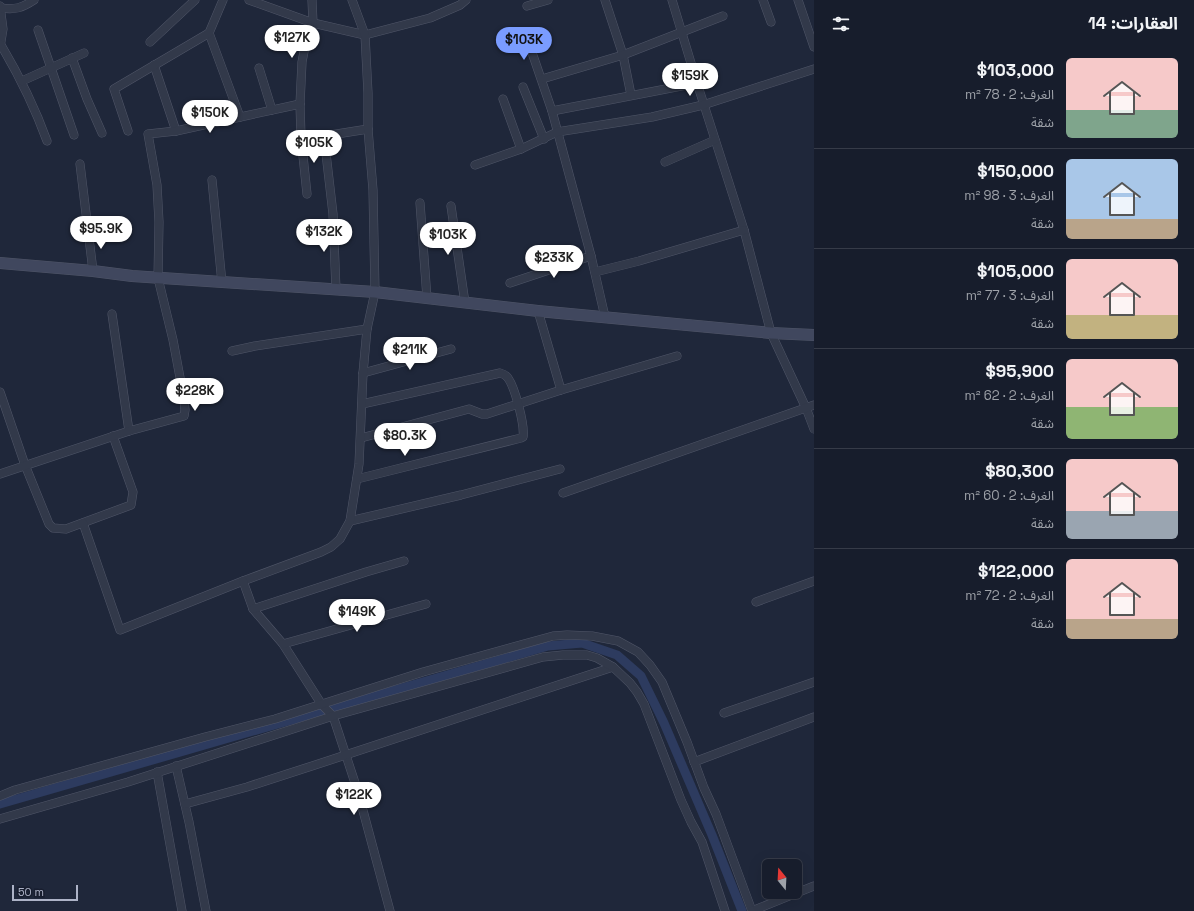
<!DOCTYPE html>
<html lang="ar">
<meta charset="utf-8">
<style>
:root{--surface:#171d2c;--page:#242a38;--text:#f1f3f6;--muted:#9ea2a9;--line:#363b48;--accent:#7a9cff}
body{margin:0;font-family:"Space Grotesk","Noto Sans Arabic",sans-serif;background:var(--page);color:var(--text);direction:rtl;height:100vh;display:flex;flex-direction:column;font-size:15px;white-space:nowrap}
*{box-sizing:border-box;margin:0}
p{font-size:13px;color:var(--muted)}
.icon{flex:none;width:22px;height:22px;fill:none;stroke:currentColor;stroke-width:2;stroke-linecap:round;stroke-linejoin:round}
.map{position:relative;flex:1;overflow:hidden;direction:ltr}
.sheet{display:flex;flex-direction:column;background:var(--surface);width:380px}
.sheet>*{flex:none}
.needle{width:26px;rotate:342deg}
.tools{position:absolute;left:762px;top:859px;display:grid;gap:8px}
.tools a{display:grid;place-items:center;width:40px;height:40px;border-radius:6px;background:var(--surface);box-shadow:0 4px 16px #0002,0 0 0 1px var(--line);font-size:20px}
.scale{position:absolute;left:12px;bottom:10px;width:66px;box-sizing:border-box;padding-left:4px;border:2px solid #adb3c7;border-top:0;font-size:11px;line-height:14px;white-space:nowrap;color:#adb3c7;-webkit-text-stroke:3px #181e2f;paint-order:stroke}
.price{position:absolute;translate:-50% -34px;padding:0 9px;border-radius:14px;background:#fff;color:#222;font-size:13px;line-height:26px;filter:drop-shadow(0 1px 2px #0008)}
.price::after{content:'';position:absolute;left:50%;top:24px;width:12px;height:9px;margin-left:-6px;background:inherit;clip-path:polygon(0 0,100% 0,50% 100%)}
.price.current{background:var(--accent);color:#111}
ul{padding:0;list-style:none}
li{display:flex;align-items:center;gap:12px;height:100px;padding:0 16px}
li+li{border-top:1px solid var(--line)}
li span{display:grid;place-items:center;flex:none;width:112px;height:80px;border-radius:6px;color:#555}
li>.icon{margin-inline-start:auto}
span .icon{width:48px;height:48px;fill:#fffc;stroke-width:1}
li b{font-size:17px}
h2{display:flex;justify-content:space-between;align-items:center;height:48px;padding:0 16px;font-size:17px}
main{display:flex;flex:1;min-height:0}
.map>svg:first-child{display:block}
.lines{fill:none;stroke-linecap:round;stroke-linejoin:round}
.canal{stroke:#2d3b5f;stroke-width:9}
.street-casing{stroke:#505668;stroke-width:9}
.secondary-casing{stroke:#505668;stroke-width:12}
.street{stroke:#32394a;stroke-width:8}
.secondary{stroke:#40475e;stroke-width:11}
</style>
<main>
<section class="sheet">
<h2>العقارات: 14<svg class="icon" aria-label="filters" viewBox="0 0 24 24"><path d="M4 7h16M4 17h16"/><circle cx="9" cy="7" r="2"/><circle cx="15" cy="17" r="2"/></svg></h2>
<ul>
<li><span style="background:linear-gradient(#f6c9c9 65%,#7fa58c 0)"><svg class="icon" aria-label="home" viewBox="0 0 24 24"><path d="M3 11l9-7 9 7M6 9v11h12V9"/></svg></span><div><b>$103,000</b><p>الغرف: 2 · 78 m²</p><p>شقة</p></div></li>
<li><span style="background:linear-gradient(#a9c7e8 75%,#b9a48a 0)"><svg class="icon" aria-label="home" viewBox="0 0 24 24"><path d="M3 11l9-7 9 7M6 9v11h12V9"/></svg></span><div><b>$150,000</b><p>الغرف: 3 · 98 m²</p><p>شقة</p></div></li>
<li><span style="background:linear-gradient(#f6c9c9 70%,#c2b280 0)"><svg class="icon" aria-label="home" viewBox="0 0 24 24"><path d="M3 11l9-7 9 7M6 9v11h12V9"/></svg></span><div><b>$105,000</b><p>الغرف: 3 · 77 m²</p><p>شقة</p></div></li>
<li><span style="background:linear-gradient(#f6c9c9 60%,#8fb573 0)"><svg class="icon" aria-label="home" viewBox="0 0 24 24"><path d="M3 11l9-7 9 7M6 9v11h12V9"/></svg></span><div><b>$95,900</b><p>الغرف: 2 · 62 m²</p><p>شقة</p></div></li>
<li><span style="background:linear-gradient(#f6c9c9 65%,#9aa5b1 0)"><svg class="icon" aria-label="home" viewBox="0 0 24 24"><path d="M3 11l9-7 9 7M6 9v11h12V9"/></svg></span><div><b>$80,300</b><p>الغرف: 2 · 60 m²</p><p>شقة</p></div></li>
<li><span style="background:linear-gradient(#f6c9c9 75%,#b9a48a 0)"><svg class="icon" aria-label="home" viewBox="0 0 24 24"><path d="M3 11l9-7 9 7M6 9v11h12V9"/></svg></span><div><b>$122,000</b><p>الغرف: 2 · 72 m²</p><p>شقة</p></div></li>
</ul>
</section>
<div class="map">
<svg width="814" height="911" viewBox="0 0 814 911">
<rect width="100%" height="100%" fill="#1f273a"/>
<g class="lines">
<!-- canal -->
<path class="canal" d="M0 804 548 646 582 643 617 655 641 676 664 723 712 835 742 911"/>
<defs>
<g id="street">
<path d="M249 0 313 23 365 35 430 18 460 5 466 0"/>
<path d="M605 0 623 55 631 95"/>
<path d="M763 0 771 22"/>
<path d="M798 0 814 47"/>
<path d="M0 6 3 29 0 47"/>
<path d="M527 6 548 0"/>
<path d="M1 8C15 10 22 8 34 0"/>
<path d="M38 30 74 135"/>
<path d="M209 33 240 117"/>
<path d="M526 35 552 111 591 256 605 317"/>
<path d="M150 42 195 0"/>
<path d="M1 45C20 77 34 105 47 141"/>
<path d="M72 58 87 99 102 133"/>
<path d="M154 65 176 131"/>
<path d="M259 68 272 110"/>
<path d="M542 79 623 55 723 16"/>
<path d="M22 81 84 53"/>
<path d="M697 83 744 230 771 333 806 408 814 429"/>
<path d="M523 87 544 139"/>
<path d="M503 99 521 149"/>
<path d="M552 111 697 83 672 0"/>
<path d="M128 131 114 89 209 33 223 0"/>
<path d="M324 136 333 214 336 290"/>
<path d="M301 137 324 136 368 129"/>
<path d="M665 162 715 140"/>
<path d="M80 164 93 271"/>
<path d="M475 165 521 149 557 132 652 117 703 105 814 69"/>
<path d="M212 180 222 283"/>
<path d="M307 194 301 137 300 104 302 62 307 36 309 29 313 23 312 0"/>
<path d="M420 203 427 298"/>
<path d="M451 206 465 303"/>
<path d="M595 272 639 261 744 230"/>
<path d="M510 283 591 256"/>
<path d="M538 311 561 390"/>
<path d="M112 314 129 431"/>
<path d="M232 351 255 346 367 329"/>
<path d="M363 373 451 349"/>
<path d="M0 392 25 465 49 524 53 528 66 529 131 505 133 492 113 436"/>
<path d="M361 438 469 409 482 414H487L561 390 677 356"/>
<path d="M0 474 129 431 184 416 185 410 184 399 173 340 158 278 159 222 157 185 148 134 176 131 300 104"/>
<path d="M357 479 521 438 523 437C525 425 515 388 508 378 506 375 504 374 500 373L362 404"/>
<path d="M563 493 814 405"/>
<path d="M350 521 461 495 560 469"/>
<path d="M83 523 120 630 243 581 321 552 331 547 340 539 350 521 359 464 363 373 367 329 375 292 373 190 368 129V93L365 35 352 0"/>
<path d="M243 581 253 609 283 644 322 705 333 716 358 792 390 911"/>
<path d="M756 602 814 581"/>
<path d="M253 609 366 572 404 561"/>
<path d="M283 644 426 604"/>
<path d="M724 713 814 682"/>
<path d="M694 762 814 717"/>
<path d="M176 766 189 822 206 911"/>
<path d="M157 772 182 911"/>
<path d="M0 796 15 790 205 737 275 719 423 672 553 636 567 635 592 636 618 641 638 652 650 665 662 682 687 742 704 788 716 814 752 911"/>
<path d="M185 804 247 787 312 766 613 667"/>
<path d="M0 819 128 782 333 716 543 657 563 655H587L597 658 613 667 630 683 637 692 644 704 681 800 691 822 702 842 725 911"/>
<path d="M752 911 814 886"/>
</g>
<path id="secondary" d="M0 263 93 271 132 276 375 292 538 311 771 333 814 335"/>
</defs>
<!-- street casing -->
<use href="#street" class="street-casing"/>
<!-- secondary casing -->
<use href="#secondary" class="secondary-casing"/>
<!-- street -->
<use href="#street" class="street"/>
<!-- secondary -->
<use href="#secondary" class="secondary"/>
</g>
</svg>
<div class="tools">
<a><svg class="needle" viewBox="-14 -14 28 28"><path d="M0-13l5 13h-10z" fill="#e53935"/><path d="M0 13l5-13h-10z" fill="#9ea2a9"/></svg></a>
</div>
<div class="scale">50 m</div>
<b class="price" style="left:292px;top:59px">$127K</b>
<b class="price current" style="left:524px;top:61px">$103K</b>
<b class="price" style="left:690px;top:97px">$159K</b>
<b class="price" style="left:210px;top:134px">$150K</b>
<b class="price" style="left:314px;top:164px">$105K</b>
<b class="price" style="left:101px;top:250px">$95.9K</b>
<b class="price" style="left:324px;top:253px">$132K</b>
<b class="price" style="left:448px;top:256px">$103K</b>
<b class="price" style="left:554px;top:279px">$233K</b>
<b class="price" style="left:410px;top:371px">$211K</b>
<b class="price" style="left:195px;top:412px">$228K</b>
<b class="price" style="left:405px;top:457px">$80.3K</b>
<b class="price" style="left:357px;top:633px">$149K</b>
<b class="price" style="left:354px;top:816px">$122K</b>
</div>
</main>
